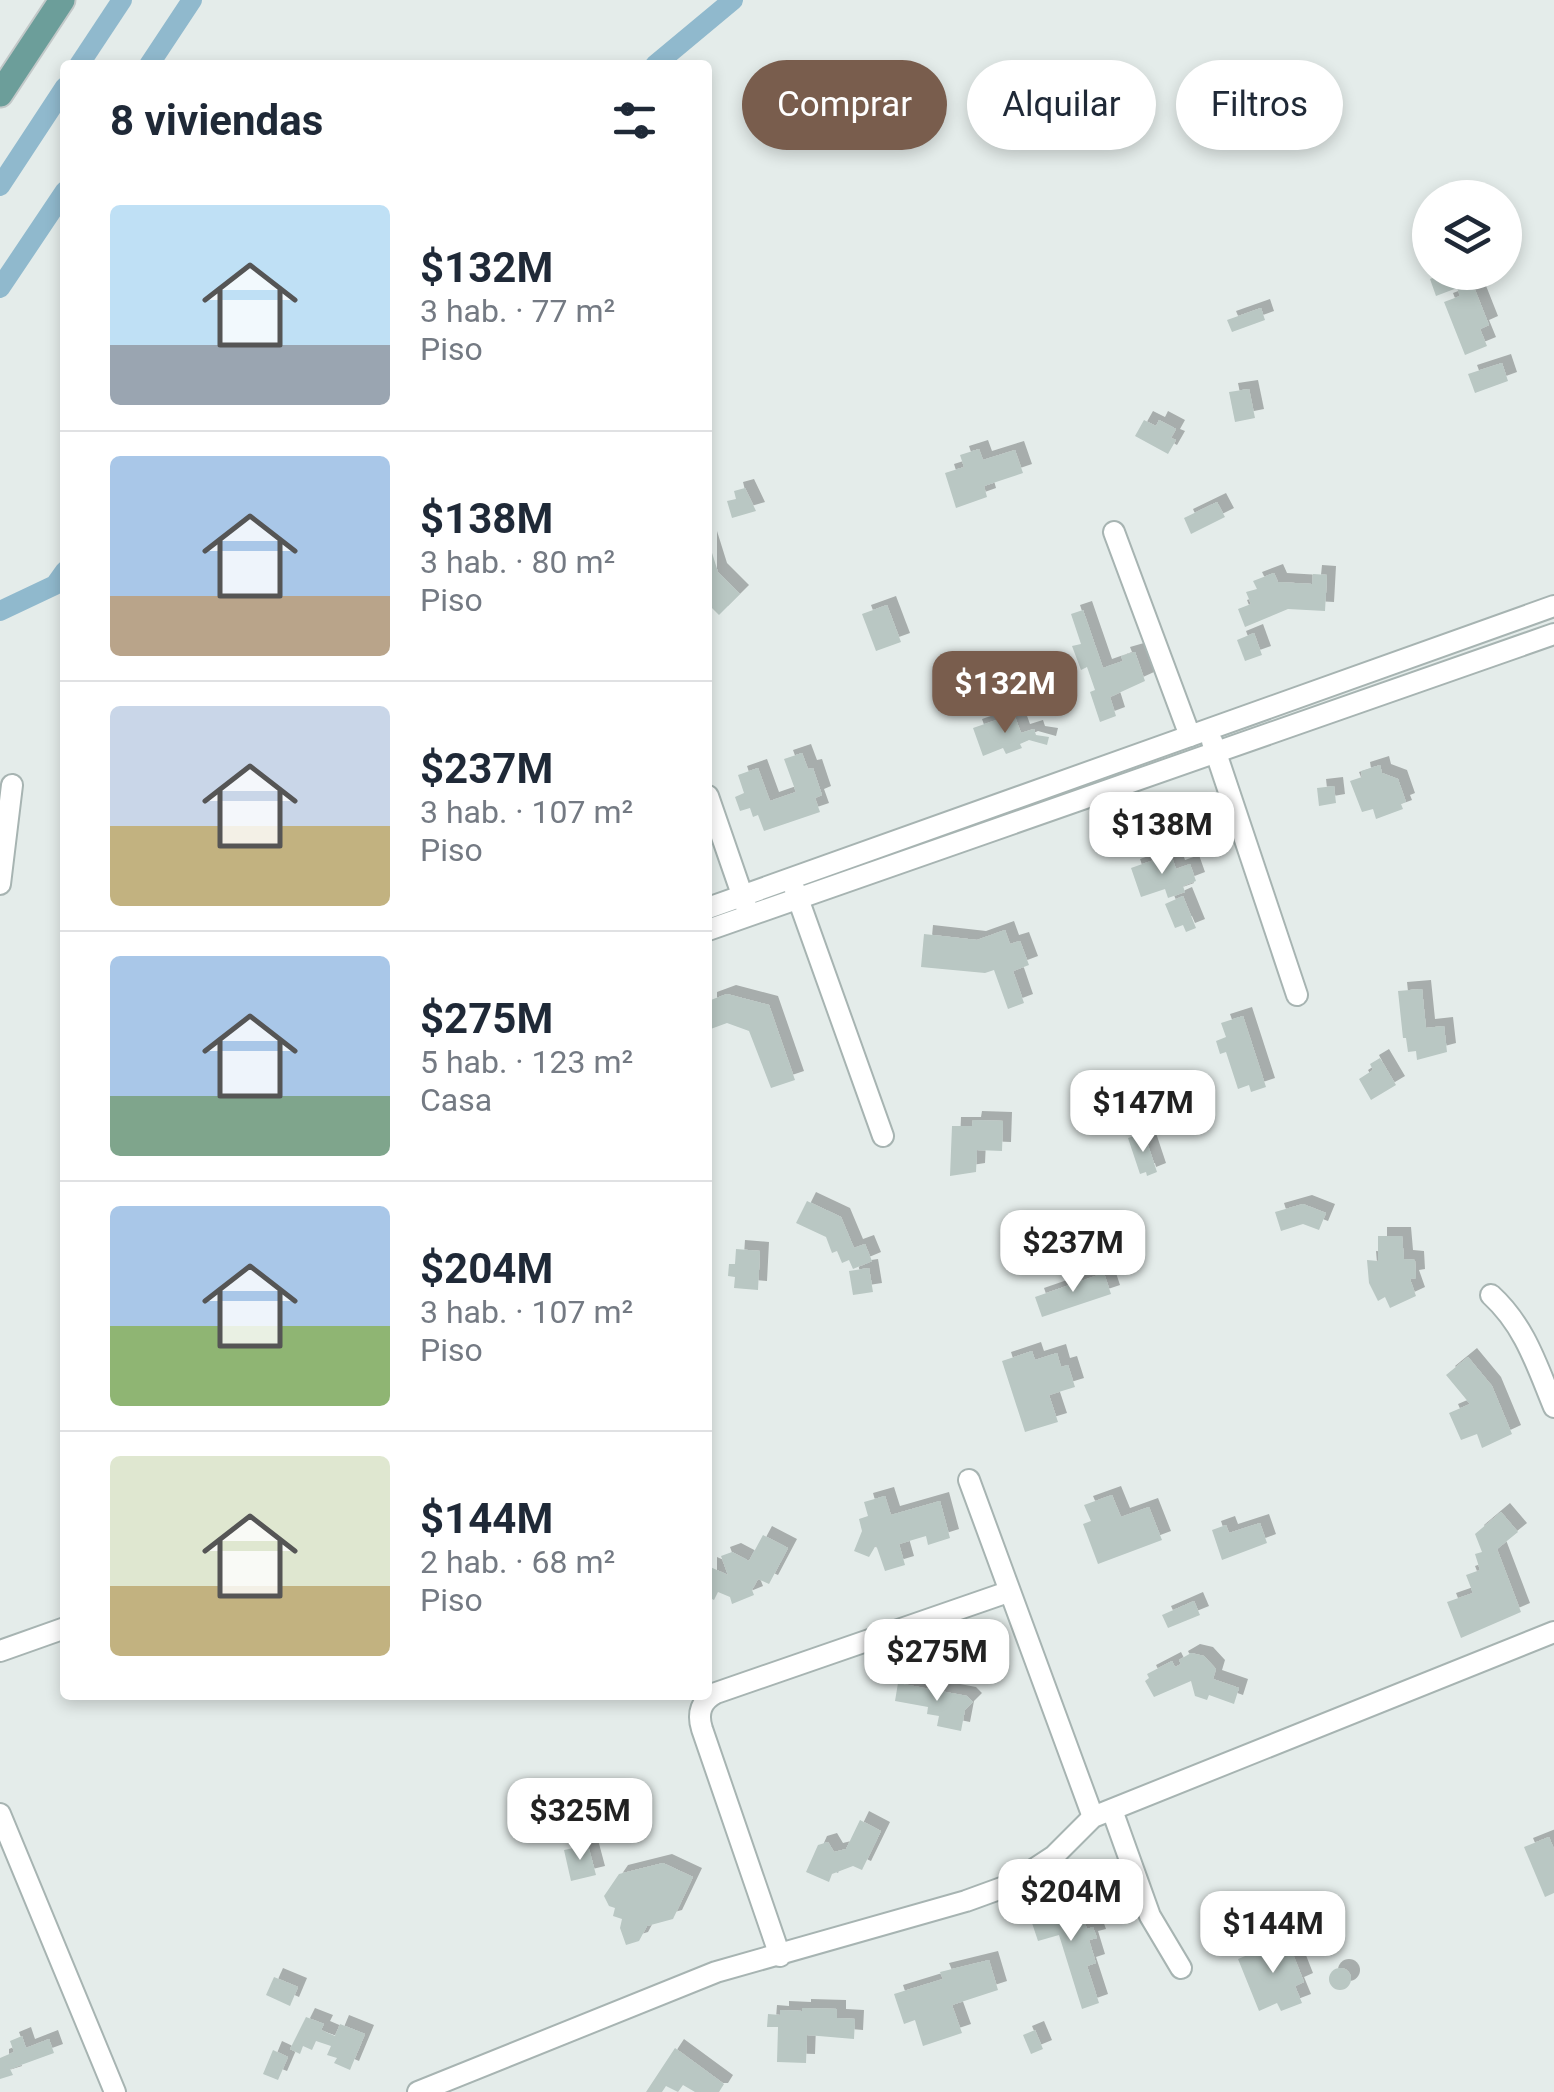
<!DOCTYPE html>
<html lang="es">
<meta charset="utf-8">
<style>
:root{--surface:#fff;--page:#f2f2f3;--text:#1f2937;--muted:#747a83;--line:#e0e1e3;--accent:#795d4d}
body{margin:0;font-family:Roboto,sans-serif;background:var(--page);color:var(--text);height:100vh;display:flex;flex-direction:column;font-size:38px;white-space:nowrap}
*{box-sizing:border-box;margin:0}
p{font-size:32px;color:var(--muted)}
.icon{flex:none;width:55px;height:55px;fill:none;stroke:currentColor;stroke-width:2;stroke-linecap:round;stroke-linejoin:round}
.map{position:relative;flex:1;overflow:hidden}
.side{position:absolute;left:60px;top:60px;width:652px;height:1640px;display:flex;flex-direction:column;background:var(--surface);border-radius:10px;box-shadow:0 5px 15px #0003}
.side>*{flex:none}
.hud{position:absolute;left:742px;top:60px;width:660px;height:90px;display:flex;gap:20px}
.tools{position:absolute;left:1412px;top:180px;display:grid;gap:20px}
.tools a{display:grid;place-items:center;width:110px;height:110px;border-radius:50%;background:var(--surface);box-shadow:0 5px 15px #0003;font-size:50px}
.price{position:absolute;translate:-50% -85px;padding:0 22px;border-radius:20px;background:#fff;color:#222;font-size:32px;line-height:65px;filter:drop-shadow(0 2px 5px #0008)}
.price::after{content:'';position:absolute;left:50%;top:60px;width:30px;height:22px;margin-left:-15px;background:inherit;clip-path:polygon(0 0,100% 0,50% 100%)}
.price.on{background:var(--accent);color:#fff}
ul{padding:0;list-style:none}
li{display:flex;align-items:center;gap:30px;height:250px;padding:0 50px}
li+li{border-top:2px solid var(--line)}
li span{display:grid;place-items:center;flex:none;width:280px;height:200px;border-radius:10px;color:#555}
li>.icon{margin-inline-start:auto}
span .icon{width:120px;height:120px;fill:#fffc;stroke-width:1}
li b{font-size:42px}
h2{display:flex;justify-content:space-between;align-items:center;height:120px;padding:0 50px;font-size:42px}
.pill{padding:0 35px;border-radius:45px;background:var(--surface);box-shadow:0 5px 15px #0003;font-size:35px;line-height:90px}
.pill.on{background:var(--accent);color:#fff}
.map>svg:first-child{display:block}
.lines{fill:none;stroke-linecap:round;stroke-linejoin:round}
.canal{stroke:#90b9cd;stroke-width:20}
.building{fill:#b9c7c3;filter:url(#shadow)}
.minor-casing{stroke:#a7b4b2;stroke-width:24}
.major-casing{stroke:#c2c8c8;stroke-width:29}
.minor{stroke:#fff;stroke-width:20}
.major{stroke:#6c9e9a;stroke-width:25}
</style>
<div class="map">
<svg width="1554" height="2092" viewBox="0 0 1554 2092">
<defs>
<filter id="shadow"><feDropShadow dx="9" dy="-9" stdDeviation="0" flood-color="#0004"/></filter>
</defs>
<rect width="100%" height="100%" fill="#e4ecea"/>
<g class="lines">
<!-- canal -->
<g class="canal">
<path d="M79 65 122 0"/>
<path d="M149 65 192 0"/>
<path d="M655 65 733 0"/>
<path d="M0 186 65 87"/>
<path d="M0 288 65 191"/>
<path d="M0 611 55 585 65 571"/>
</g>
</g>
<!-- building -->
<g class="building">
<path d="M1447 272H1468L1489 325 1480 329 1487 346 1465 355 1444 302 1460 296 1457 288 1436 296 1430 279Z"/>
<path d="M1261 308 1265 320 1232 332 1227 320Z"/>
<path d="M1502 363 1508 381 1475 393 1468 374Z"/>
<path d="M1249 389 1255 418 1235 422 1229 392Z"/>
<path d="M1144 420 1156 426 1159 420 1176 429 1171 438 1176 440 1168 454 1135 436Z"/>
<path d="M979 449 983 460 1015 450 1023 473 984 486 987 497 956 508 945 473 964 467 960 455Z"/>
<path d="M745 488 756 511 732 518 727 501 736 499 734 491Z"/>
<path d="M1217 502 1225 517 1191 534 1184 518Z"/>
<path d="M708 540 718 572 740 594 719 615 708 604Z"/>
<path d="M1274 573 1278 582 1312 584 1313 574 1327 575 1325 611 1288 609 1245 627 1238 609 1251 604 1246 592 1257 589 1253 581Z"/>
<path d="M887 605 901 642 876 651 862 614Z"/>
<path d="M1083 610 1103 668 1123 661 1121 656 1135 652 1145 681 1110 697 1116 716 1100 722 1090 692 1095 690 1087 667 1081 670 1072 646 1081 644 1071 614Z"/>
<path d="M1254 633 1262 655 1245 661 1237 640Z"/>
<path d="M1014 714 1021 733 1034 729 1036 735 1049 737 1047 745 1029 740 1020 744 1022 748 1006 754 1003 748 983 756 973 728Z"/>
<path d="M802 753 808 769 813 768 822 795 815 798 820 812 764 831 758 815 753 817 750 808 740 811 735 797 744 793 738 775 758 768 770 801 796 792 784 759Z"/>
<path d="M1380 765 1382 773 1398 779 1406 802 1401 804 1403 809 1376 819 1373 809 1362 812 1350 781 1362 777 1361 771Z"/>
<path d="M1334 786 1336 803 1319 806 1317 788Z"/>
<path d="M1171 854 1176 869 1190 864 1196 881 1183 886 1185 892 1168 898 1165 889 1141 897 1131 868Z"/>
<path d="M1183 896 1196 928 1186 932 1183 925 1175 928 1165 904Z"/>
<path d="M1005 930 1010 944 1020 941 1029 965 1013 971 1024 1003 1008 1009 994 970 985 973 921 967 924 934 977 940Z"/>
<path d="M1422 989 1426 1028 1444 1026 1447 1052 1417 1060 1416 1051 1408 1052 1406 1038H1403L1398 991Z"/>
<path d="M727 994 769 1005 795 1080 771 1088 749 1031 727 1023 708 1030V1001Z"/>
<path d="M1243 1016 1266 1087 1251 1092 1249 1085 1238 1089 1226 1052 1220 1054 1216 1041 1226 1037 1221 1023Z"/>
<path d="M1380 1058 1396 1085 1371 1100 1359 1079 1373 1070 1370 1064Z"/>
<path d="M973 1120 1003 1121 1002 1151 977 1150 976 1172 950 1176 952 1126H972Z"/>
<path d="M1144 1133 1157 1172 1147 1176 1146 1172 1140 1174 1128 1138Z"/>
<path d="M807 1201 841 1217 854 1248 865 1244 872 1261 853 1269 849 1260 842 1263 837 1251 832 1253 826 1237 796 1223Z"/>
<path d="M1303 1204 1326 1213 1319 1230 1303 1224 1281 1231 1275 1212Z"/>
<path d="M1378 1236H1402L1404 1259 1415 1260 1416 1278 1410 1279 1416 1296 1390 1308 1385 1297 1378 1301 1369 1283 1367 1260 1378 1261Z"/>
<path d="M736 1249 760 1251 758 1290 734 1288 735 1277 728 1276 729 1264H735Z"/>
<path d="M869 1268 873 1292 853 1295 849 1271Z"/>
<path d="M1104 1273 1111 1294 1042 1317 1035 1297Z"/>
<path d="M1032 1351 1035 1360 1057 1353 1061 1367 1068 1365 1075 1387 1049 1395 1058 1422 1025 1432 1002 1361Z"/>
<path d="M1468 1357 1492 1386 1512 1434 1482 1448 1477 1434 1461 1440 1449 1413 1470 1404 1446 1375Z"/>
<path d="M1112 1495 1121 1517 1149 1507 1162 1540 1098 1564 1083 1524 1091 1521 1084 1505Z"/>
<path d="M885 1496 891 1515 940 1501 950 1538 928 1545 926 1536 899 1544 905 1565 885 1571 876 1545 869 1557 854 1551 862 1531 859 1519 868 1516 864 1502Z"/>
<path d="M1501 1512 1518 1532 1497 1549 1521 1612 1461 1638 1447 1602 1473 1593 1466 1575 1480 1570 1475 1554 1482 1552 1475 1534Z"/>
<path d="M1260 1523 1267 1543 1222 1560 1212 1530 1226 1525 1229 1533Z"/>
<path d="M763 1535 788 1548 769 1584 758 1579 752 1590 754 1595 732 1604 730 1597 718 1592 714 1600 708 1597V1566L728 1575 721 1556 732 1552 749 1561Z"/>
<path d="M1194 1601 1200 1615 1168 1628 1162 1615Z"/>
<path d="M1191 1653 1204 1656 1216 1669 1213 1679 1239 1688 1234 1704 1209 1695 1207 1700 1195 1696 1191 1681 1154 1697 1145 1681 1149 1678 1147 1674 1172 1661 1175 1667 1181 1664 1179 1660Z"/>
<path d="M898 1683 967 1696 973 1702 965 1710 961 1731 937 1726 939 1716 927 1714 928 1707 895 1701Z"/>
<path d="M860 1820 881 1831 862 1870 853 1866 832 1874 829 1882 806 1872 818 1845 828 1842 834 1852 846 1849Z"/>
<path d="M1549 1837 1554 1849V1893L1545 1897 1524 1847Z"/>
<path d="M588 1845 596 1875 571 1881 564 1850Z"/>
<path d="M663 1863 693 1877 673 1919 647 1926 639 1941 626 1945 620 1928 622 1919 613 1916 615 1908 609 1906 604 1896 619 1874Z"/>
<path d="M1077 1899 1087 1929 1093 1927 1097 1938 1089 1940 1096 1963 1087 1966 1099 2003 1082 2009 1059 1935 1038 1941 1029 1914Z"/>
<path d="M1287 1939 1304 1982 1295 1986 1302 2003 1281 2011 1277 2003 1259 2011 1238 1959Z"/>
<path d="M989 1960 998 1990 952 2005 962 2033 923 2046 915 2020 904 2024 894 1994 943 1979 940 1972Z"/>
<circle cx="1340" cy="1979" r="11"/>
<path d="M274 1977 298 1987 290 2006 266 1995Z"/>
<path d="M802 2008 837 2009V2018L855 2019 854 2039 807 2035 806 2063 777 2062 778 2027H767L768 2014 780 2015V2010L802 2011Z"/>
<path d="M306 2017 324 2024 321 2030 335 2036 340 2024 365 2034 350 2070 334 2063 337 2058 327 2055 331 2046 316 2041 312 2050 303 2046 300 2054 290 2049Z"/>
<path d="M1035 2030 1043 2049 1031 2054 1023 2035Z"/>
<path d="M22 2036 26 2048 49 2039 54 2053 10 2069 13 2075 0 2079V2058L14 2052 10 2041Z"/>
<path d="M675 2048 724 2084 719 2092H695L683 2085 678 2092 666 2086 662 2092H646Z"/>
<path d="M273 2050 288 2057 278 2080 263 2074Z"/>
</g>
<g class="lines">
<defs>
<g id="minor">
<path d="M1114 532 1190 736"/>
<path d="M1212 741 1297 995"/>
<path d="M708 796 747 909"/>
<path d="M0 884 12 785"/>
<path d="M795 890 883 1136"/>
<path d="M708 908 1554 606"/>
<path d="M708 930 1554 634"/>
<path d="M1491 1295C1525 1326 1537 1366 1554 1407"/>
<path d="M969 1480 1093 1817"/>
<path d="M0 1651 65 1628"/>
<path d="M1112 1810 1150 1916 1181 1968"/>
<path d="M0 1814 115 2092"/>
<path d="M780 1956 702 1729C697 1713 701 1701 716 1693L1008 1592"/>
<path d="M418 2092 716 1972 966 1901 1010 1885 1054 1856 1093 1817 1554 1632"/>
</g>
<path id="major" d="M0 94 62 0"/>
</defs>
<!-- minor casing -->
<use href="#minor" class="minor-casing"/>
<!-- major casing -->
<use href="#major" class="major-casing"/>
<!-- minor -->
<use href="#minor" class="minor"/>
<!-- major -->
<use href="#major" class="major"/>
</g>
</svg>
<div class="tools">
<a><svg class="icon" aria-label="layers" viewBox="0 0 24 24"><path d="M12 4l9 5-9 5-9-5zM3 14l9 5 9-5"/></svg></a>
</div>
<b class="price on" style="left:1005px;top:736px">$132M</b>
<b class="price" style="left:1162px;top:877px">$138M</b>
<b class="price" style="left:1143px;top:1155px">$147M</b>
<b class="price" style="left:1073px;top:1295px">$237M</b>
<b class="price" style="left:937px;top:1704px">$275M</b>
<b class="price" style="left:580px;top:1863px">$325M</b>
<b class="price" style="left:1071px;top:1944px">$204M</b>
<b class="price" style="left:1273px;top:1976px">$144M</b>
<div class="hud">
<a class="pill on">Comprar</a>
<a class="pill">Alquilar</a>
<a class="pill">Filtros</a>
</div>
<section class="side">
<h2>8 viviendas<svg class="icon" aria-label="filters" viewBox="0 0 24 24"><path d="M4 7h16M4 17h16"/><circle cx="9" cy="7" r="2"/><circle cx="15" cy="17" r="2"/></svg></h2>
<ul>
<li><span style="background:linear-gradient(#bfe0f5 70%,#9aa5b1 0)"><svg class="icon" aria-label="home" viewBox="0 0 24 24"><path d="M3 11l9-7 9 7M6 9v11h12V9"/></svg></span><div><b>$132M</b><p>3 hab. · 77 m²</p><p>Piso</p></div></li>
<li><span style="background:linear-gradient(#a9c7e8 70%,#b9a48a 0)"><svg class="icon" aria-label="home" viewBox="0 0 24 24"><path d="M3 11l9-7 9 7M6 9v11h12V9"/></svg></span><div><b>$138M</b><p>3 hab. · 80 m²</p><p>Piso</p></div></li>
<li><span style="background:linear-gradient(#c9d6e8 60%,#c2b280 0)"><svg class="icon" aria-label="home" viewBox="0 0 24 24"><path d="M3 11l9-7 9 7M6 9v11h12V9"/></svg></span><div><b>$237M</b><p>3 hab. · 107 m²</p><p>Piso</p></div></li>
<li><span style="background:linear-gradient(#a9c7e8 70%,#7fa58c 0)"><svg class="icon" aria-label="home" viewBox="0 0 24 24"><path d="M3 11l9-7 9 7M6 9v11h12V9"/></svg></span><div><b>$275M</b><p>5 hab. · 123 m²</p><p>Casa</p></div></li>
<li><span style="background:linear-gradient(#a9c7e8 60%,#8fb573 0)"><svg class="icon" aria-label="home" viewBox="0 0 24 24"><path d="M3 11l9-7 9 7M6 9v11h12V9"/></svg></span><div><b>$204M</b><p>3 hab. · 107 m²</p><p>Piso</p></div></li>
<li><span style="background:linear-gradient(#dfe7d0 65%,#c2b280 0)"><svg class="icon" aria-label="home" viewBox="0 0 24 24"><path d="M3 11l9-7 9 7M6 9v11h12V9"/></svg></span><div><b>$144M</b><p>2 hab. · 68 m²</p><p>Piso</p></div></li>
</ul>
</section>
</div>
